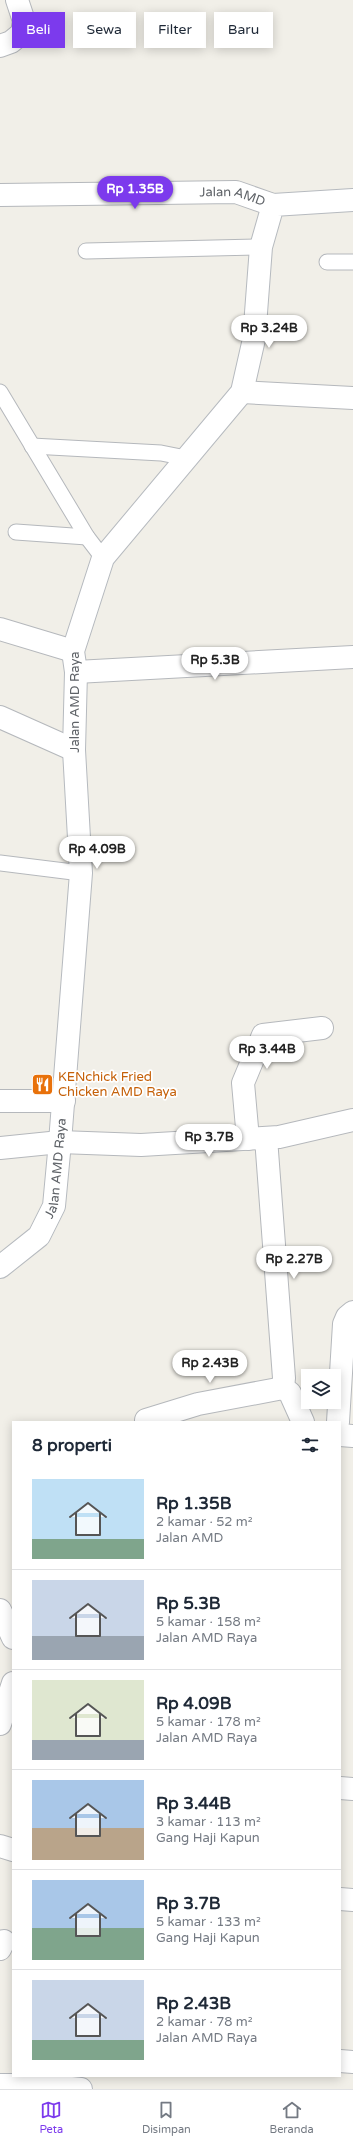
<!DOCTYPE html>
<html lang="id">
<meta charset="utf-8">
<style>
:root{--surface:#fff;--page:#f2f2f3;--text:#1f2937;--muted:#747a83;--line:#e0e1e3;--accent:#7c3aed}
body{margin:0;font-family:"Varela Round",sans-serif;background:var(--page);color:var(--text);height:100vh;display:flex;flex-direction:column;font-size:15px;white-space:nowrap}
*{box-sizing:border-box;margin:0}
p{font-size:13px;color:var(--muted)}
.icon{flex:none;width:22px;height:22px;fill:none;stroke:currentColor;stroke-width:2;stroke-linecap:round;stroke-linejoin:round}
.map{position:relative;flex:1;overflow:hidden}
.details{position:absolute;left:12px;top:1421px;width:329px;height:656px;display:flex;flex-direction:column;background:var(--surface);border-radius:0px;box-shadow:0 2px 10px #0003}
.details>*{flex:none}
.hud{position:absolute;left:12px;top:12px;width:329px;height:36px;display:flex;gap:8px}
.buttons{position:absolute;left:301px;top:1369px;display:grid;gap:8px}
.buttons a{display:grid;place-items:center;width:40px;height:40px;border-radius:0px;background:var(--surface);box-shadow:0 2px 10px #0003;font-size:20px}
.price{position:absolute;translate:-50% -34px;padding:0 9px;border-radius:14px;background:#fff;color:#222;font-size:13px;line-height:26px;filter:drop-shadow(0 1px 2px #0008)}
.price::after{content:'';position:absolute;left:50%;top:24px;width:12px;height:9px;margin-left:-6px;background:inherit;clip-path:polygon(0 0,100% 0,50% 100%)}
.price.active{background:var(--accent);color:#fff}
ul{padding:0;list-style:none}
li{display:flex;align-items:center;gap:12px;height:100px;padding:0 20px}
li+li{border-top:1px solid var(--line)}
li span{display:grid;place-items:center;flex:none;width:112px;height:80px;border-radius:0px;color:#555}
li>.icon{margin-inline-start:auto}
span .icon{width:48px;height:48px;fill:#fffc;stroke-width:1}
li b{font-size:17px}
h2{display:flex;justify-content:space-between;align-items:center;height:48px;padding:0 20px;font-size:17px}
.chip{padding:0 14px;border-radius:0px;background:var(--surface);box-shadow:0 2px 10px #0003;font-size:14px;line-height:36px}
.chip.active{background:var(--accent);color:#fff}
.tabs{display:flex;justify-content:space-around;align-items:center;height:56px;border-top:1px solid var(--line);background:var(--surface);font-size:11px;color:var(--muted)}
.tabs a{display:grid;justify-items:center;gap:2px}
.tabs .active{color:var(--accent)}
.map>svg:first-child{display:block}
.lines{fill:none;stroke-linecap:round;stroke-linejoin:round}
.lane-casing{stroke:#b5b8bc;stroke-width:17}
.street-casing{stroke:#b5b8bc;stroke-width:24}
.secondary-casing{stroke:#b6babf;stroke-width:24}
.lane{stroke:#fff;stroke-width:15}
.street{stroke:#fff;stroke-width:22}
.secondary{stroke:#fff;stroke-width:22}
.labels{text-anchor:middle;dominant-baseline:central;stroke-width:3.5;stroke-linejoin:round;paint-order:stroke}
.street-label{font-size:13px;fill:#5f6368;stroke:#fff}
.food-label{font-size:13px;fill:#c56008;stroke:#fff;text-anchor:start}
</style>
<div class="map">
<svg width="353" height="2089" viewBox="0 0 353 2089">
<rect width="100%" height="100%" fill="#f1efe8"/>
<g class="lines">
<defs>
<g id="lane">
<path d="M86 251 261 247"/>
<path d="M327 262H353"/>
<path d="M0 392 87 537 103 558"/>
<path d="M32 446 161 453 186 458"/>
<path d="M16 532 87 537"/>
<path d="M0 863 81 873"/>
</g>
<g id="street">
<path d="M0 46 11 42 22 33 24 21 17 0"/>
<path id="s1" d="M0 195 236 192 273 205"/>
<path d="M242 392 353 398"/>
<path d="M0 629 73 651"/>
<path d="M76 672 353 657"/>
<path d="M0 717 74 750"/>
<path d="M0 1101H64"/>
<path d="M266 1138 284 1378 283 1388"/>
<path d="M248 1139 243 1083 263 1035 322 1028"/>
<path d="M0 1148 60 1142 141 1145 279 1137 353 1120"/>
<path d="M146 1420 198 1404 283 1388 290 1393 303 1422"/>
<path d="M338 1422 344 1324 347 1317 353 1312"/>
<path d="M340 1435 353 1436"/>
<path d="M0 1610 13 1638"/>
<path d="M0 1724 13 1683"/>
<path d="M340 1788 353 1789"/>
<path d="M0 1846 13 1850"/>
<path d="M340 1899 353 1900"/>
<path d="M0 1949 4 1941"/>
<path d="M340 2061 353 2062"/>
</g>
<g id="secondary">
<path id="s2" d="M0 1267 39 1236 54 1206 60 1142 81 873 74 750 76 672 73 651 103 558 242 392 254 339 261 247 273 205 353 200"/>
<path d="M0 2085H41L81 2089"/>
</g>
</defs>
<!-- lane casing -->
<use href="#lane" class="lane-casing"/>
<!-- street casing -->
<use href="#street" class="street-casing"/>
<!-- secondary casing -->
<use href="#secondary" class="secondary-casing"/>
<!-- lane -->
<use href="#lane" class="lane"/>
<!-- street -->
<use href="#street" class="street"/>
<!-- secondary -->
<use href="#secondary" class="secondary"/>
</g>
<!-- icons -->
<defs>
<symbol id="restaurant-square" viewBox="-11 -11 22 22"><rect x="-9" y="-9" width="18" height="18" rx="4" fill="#e8710a" stroke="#fff"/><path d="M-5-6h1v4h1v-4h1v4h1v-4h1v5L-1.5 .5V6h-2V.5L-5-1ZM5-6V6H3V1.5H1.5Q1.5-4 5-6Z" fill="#fff"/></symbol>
</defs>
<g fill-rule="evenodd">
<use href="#restaurant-square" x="30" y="1072" width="25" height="25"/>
</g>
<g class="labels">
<!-- street labels -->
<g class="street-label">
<text stroke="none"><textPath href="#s1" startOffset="233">Jalan AMD</textPath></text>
<text transform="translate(75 702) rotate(-90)">Jalan AMD Raya</text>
<text stroke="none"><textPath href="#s2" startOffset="121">Jalan AMD Raya</textPath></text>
</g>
<!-- food labels -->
<g class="food-label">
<text x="58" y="1077">KENchick Fried<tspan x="58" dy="15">Chicken AMD Raya</tspan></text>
</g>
</g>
</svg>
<div class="buttons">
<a><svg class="icon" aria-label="layers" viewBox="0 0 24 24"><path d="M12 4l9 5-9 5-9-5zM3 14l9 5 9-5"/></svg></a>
</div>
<b class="price active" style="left:135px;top:210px">Rp 1.35B</b>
<b class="price" style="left:269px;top:349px">Rp 3.24B</b>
<b class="price" style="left:215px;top:681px">Rp 5.3B</b>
<b class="price" style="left:97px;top:870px">Rp 4.09B</b>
<b class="price" style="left:267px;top:1070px">Rp 3.44B</b>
<b class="price" style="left:209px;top:1158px">Rp 3.7B</b>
<b class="price" style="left:294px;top:1280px">Rp 2.27B</b>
<b class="price" style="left:210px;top:1384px">Rp 2.43B</b>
<div class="hud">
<a class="chip active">Beli</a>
<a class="chip">Sewa</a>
<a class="chip">Filter</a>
<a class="chip">Baru</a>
</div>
<section class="details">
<h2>8 properti<svg class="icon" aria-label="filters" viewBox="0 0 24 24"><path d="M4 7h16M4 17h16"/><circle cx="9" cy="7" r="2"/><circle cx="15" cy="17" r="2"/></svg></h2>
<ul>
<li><span style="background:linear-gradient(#bfe0f5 75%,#7fa58c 0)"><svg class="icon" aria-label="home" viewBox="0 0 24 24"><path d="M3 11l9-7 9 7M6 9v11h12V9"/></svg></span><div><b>Rp 1.35B</b><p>2 kamar · 52 m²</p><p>Jalan AMD</p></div></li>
<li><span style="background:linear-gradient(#c9d6e8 70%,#9aa5b1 0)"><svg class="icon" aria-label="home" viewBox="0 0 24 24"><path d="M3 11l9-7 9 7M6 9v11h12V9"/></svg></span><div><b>Rp 5.3B</b><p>5 kamar · 158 m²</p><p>Jalan AMD Raya</p></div></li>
<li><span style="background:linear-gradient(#dfe7d0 75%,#9aa5b1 0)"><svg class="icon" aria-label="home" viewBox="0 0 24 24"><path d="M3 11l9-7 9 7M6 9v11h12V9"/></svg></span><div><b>Rp 4.09B</b><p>5 kamar · 178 m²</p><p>Jalan AMD Raya</p></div></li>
<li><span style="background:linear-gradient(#a9c7e8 60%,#b9a48a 0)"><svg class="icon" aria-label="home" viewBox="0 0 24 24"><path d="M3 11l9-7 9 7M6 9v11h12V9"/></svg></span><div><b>Rp 3.44B</b><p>3 kamar · 113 m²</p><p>Gang Haji Kapun</p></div></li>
<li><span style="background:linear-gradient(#a9c7e8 60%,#7fa58c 0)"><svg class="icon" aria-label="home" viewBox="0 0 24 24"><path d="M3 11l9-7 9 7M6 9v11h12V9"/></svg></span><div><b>Rp 3.7B</b><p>5 kamar · 133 m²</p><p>Gang Haji Kapun</p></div></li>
<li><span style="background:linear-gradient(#c9d6e8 75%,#7fa58c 0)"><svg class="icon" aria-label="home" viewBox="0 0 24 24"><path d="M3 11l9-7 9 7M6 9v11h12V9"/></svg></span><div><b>Rp 2.43B</b><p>2 kamar · 78 m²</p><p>Jalan AMD Raya</p></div></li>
</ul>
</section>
</div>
<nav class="tabs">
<a class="active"><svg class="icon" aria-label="map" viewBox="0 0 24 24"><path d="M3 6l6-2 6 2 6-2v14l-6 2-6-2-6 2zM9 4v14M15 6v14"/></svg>Peta</a>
<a><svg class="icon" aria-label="saved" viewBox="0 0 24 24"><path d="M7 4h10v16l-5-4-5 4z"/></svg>Disimpan</a>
<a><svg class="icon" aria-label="home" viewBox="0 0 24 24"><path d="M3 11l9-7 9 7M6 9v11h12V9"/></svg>Beranda</a>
</nav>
